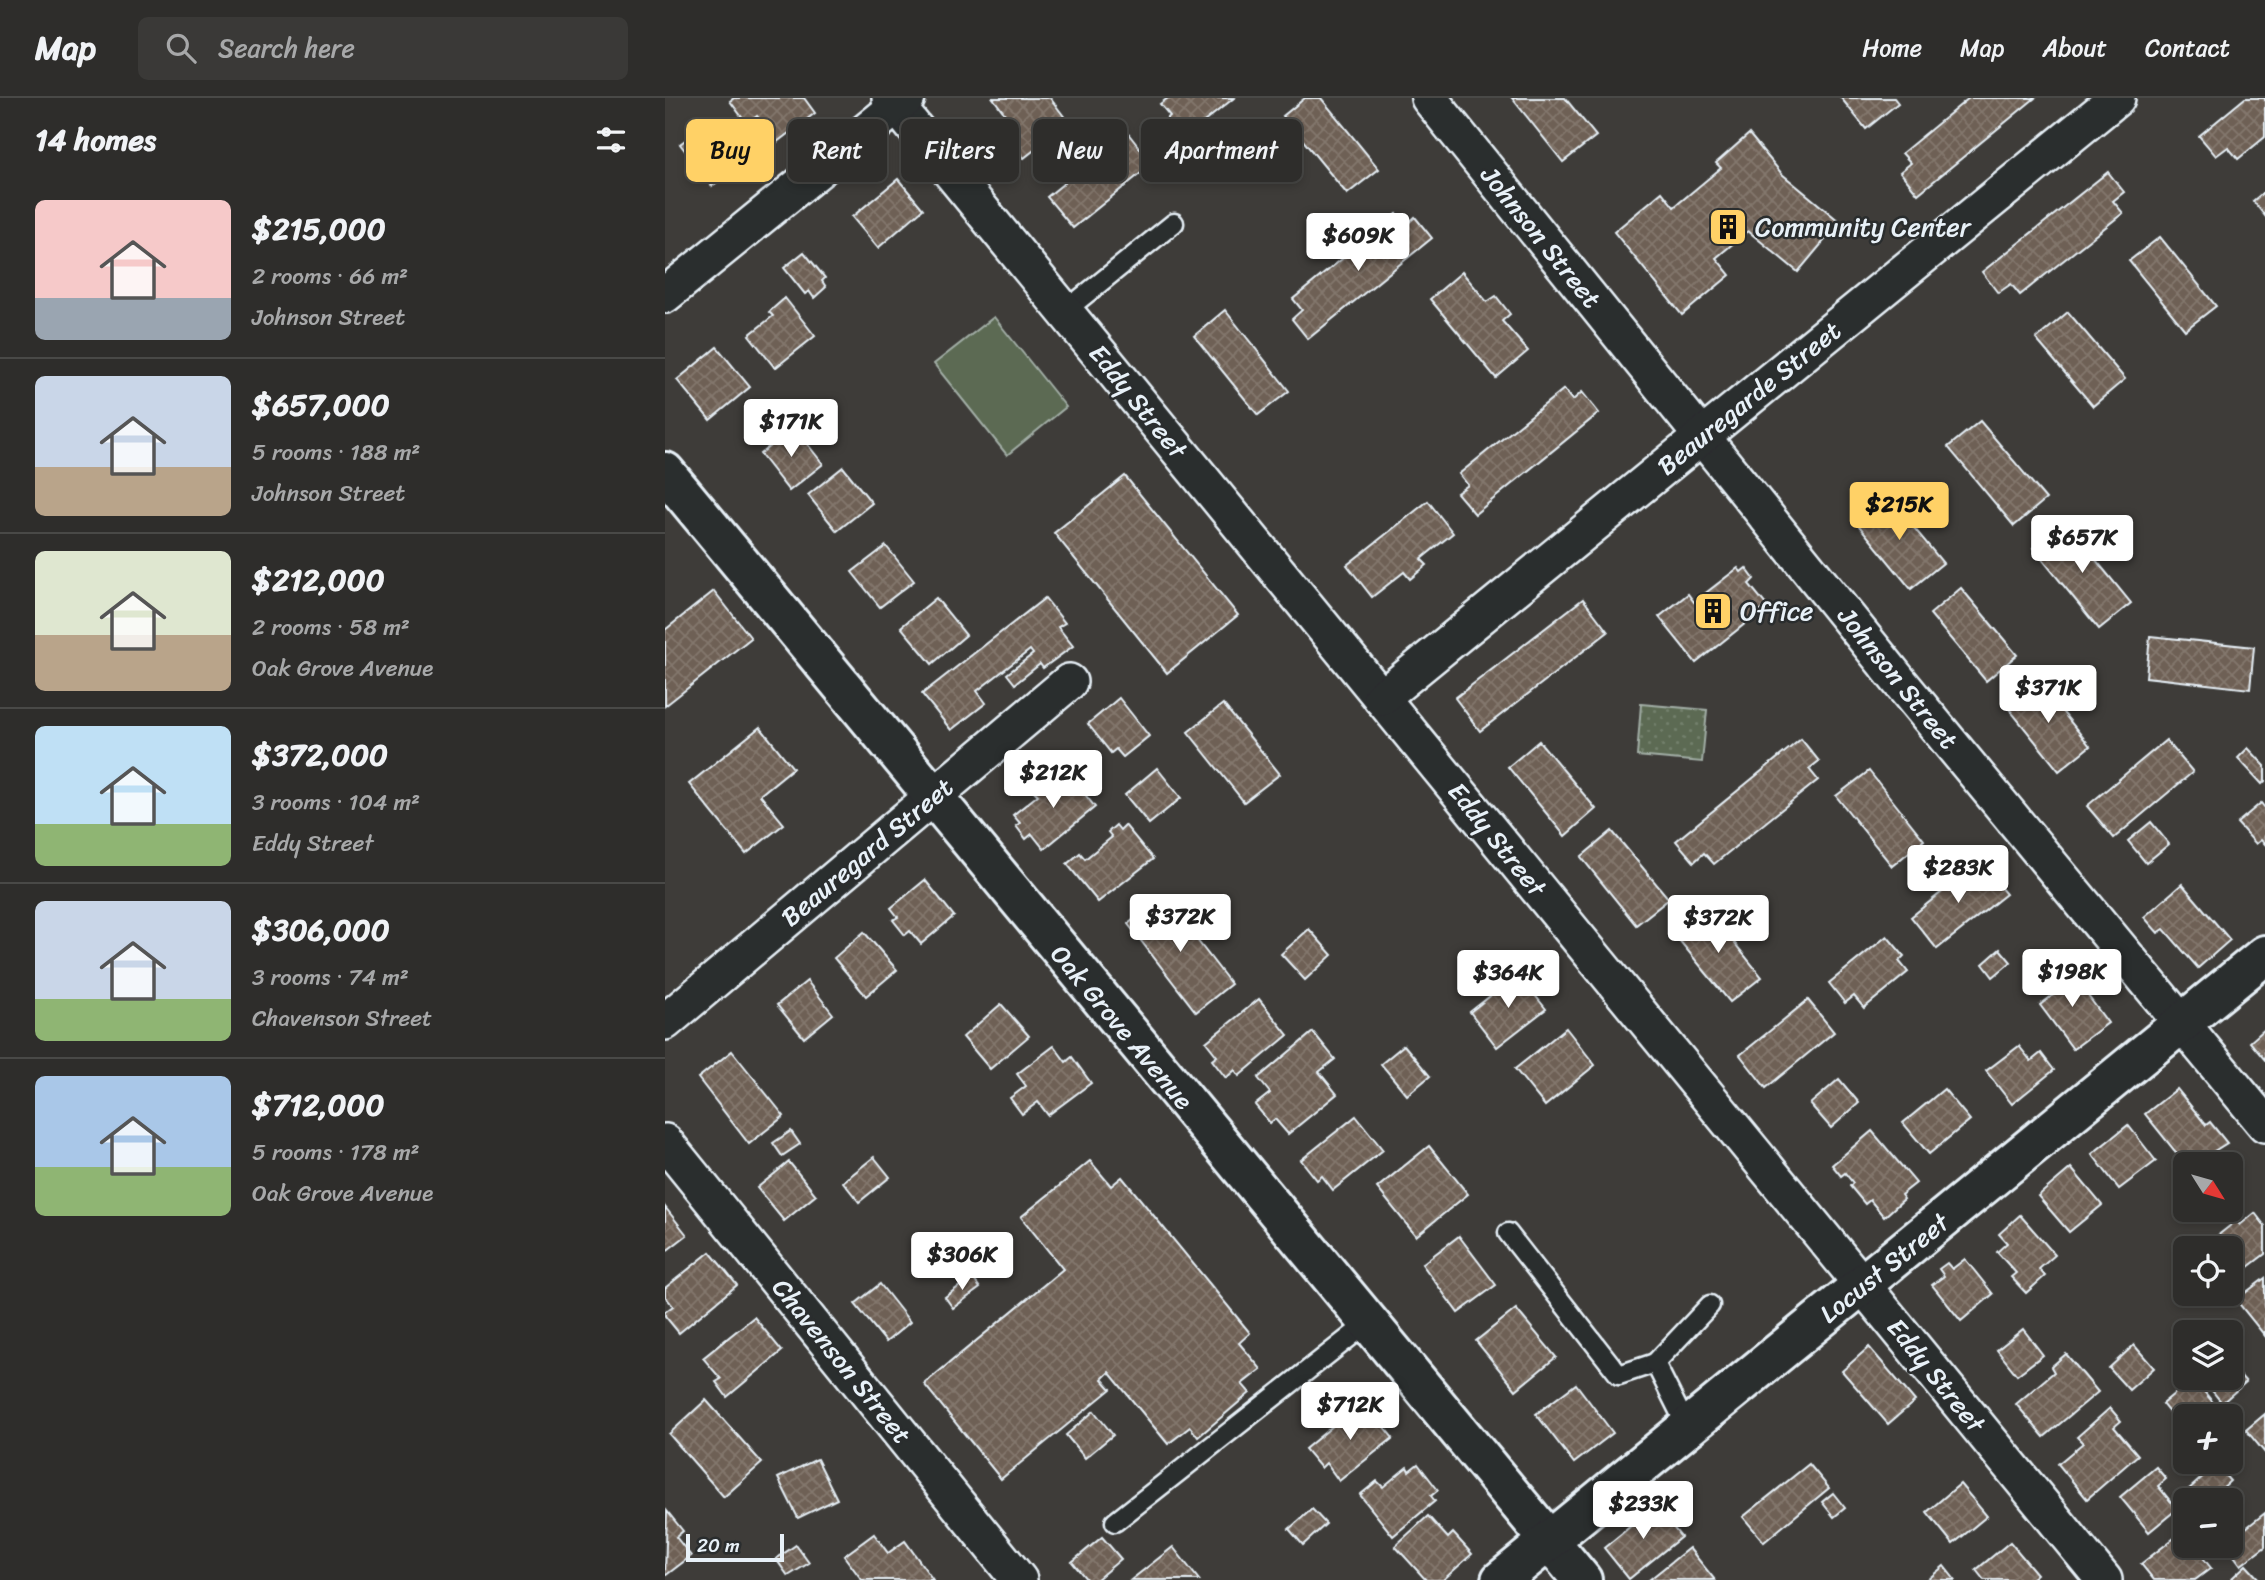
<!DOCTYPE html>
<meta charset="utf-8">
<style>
:root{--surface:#2e2d2b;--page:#3a3937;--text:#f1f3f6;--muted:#a7a8a9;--line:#494947;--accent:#ffd166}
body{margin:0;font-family:Sriracha,sans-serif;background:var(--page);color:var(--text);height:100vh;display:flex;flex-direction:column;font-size:26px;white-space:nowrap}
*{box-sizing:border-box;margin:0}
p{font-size:23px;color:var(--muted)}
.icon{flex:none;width:38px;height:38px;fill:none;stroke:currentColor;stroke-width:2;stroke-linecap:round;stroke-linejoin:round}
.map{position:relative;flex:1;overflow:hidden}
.details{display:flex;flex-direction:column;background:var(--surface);width:665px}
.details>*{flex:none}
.banner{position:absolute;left:21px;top:21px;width:665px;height:63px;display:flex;gap:14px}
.needle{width:46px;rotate:127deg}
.tools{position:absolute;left:1508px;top:1054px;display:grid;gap:14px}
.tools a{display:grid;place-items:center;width:70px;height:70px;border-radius:10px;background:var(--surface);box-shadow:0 4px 10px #0003,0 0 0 2px var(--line);font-size:35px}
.scale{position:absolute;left:21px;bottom:18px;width:98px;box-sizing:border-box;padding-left:7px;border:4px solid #e8f1f8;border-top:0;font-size:19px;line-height:24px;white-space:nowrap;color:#e8f1f8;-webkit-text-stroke:5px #2a2d2e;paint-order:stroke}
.price{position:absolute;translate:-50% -60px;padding:0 16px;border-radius:7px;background:#fff;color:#222;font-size:23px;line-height:46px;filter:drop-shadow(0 2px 4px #0008)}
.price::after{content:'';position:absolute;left:50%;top:42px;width:21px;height:16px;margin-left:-10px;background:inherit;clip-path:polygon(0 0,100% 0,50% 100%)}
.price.on{background:var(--accent);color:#111}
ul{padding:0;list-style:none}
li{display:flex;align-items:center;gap:21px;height:175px;padding:0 35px}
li+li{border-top:2px solid var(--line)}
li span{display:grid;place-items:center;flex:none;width:196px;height:140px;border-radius:10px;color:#555}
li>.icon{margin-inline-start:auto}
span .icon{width:84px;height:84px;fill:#fffc;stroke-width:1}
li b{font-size:30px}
h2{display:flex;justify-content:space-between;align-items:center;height:84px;padding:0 35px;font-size:30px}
.pill{padding:0 24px;border-radius:10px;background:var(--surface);box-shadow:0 4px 10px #0003,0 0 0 2px var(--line);font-size:24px;line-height:63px}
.pill.on{background:var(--accent);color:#111}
header{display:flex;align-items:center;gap:42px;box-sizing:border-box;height:98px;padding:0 35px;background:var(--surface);border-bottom:2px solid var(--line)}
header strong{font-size:33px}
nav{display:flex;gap:38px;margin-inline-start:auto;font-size:24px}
.search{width:490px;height:63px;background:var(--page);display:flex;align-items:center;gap:18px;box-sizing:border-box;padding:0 24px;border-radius:10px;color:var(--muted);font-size:26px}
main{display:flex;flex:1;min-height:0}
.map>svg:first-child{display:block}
.park{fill:url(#park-dots);stroke:#a2aea6;stroke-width:2}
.garden{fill:#5b6a53;stroke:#a2aea6;stroke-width:2}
.building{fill:url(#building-cross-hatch);stroke:#e8f1f8;stroke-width:2}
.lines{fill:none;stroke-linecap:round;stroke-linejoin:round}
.service-casing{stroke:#e8f1f8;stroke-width:23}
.minor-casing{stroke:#e8f1f8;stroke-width:40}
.tertiary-casing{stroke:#e8f1f8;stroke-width:44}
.service{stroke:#2a2d2e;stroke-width:18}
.minor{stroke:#2a2d2e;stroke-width:35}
.tertiary{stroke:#2a2d2e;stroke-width:38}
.labels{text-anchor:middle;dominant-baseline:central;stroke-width:5;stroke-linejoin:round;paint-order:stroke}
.poi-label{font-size:26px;fill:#e8f1f8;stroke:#2a2d2e;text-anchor:start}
.street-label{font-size:26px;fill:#e8f1f8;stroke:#2a2d2e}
</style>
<header>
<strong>Map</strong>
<div class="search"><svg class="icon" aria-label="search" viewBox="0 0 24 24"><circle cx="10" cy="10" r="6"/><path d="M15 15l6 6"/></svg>Search here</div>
<nav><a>Home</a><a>Map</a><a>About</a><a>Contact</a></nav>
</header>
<main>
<section class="details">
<h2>14 homes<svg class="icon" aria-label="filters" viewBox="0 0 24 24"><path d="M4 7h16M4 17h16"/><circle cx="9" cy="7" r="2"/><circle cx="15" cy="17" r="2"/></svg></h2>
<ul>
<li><span style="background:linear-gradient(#f6c9c9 70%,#9aa5b1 0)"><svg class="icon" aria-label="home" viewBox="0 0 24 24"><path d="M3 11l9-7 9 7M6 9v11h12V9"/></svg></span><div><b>$215,000</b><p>2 rooms · 66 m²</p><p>Johnson Street</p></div></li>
<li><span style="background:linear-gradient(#c9d6e8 65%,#b9a48a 0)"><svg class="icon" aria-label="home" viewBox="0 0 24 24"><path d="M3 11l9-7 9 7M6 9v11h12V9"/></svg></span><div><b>$657,000</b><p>5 rooms · 188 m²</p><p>Johnson Street</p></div></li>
<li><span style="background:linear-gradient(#dfe7d0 60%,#b9a48a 0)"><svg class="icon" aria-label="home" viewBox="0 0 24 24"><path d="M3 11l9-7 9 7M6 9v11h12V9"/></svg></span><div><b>$212,000</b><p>2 rooms · 58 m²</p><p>Oak Grove Avenue</p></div></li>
<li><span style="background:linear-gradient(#bfe0f5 70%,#8fb573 0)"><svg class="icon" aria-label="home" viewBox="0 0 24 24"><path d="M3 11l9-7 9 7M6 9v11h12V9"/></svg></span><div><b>$372,000</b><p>3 rooms · 104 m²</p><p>Eddy Street</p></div></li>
<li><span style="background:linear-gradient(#c9d6e8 70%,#8fb573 0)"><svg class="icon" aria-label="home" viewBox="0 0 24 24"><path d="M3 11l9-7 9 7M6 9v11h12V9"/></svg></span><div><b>$306,000</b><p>3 rooms · 74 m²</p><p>Chavenson Street</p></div></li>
<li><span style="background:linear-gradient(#a9c7e8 65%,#8fb573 0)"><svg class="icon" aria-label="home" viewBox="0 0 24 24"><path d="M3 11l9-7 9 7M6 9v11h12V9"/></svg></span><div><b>$712,000</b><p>5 rooms · 178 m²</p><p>Oak Grove Avenue</p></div></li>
</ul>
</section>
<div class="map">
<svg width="1600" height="1482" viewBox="0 0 1600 1482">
<defs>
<pattern id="park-dots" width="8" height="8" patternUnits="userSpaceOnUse" patternTransform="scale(1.75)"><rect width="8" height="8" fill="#5b6a53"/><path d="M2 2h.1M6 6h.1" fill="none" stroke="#73806c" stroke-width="1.8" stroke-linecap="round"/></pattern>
<pattern id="building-cross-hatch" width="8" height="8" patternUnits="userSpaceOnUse" patternTransform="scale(1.75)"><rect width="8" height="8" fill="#6e6054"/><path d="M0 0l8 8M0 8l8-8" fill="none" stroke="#83776d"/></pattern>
</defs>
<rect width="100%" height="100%" fill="#3e3c39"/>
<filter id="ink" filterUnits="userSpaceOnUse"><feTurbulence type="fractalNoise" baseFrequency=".0143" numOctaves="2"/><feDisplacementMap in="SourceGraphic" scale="14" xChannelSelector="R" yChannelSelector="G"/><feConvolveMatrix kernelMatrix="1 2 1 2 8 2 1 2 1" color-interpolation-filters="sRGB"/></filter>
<g filter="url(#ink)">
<!-- park -->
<path class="park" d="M976 606 1042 612 1037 664 972 658Z"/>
<!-- garden -->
<path class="garden" d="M329 219 401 309 342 357 269 266Z"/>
<!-- building -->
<g class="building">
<path d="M69 0H139L150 15 112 44 92 18 82 26 65 3Z"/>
<path d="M328 0H385L404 25 359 60 333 27 343 20Z"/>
<path d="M503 0H569L510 47 495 27 505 18 495 6Z"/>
<path d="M640 0H656L714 71 682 96 618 18Z"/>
<path d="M847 0H900L931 38 898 64Z"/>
<path d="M1176 0H1229L1233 5 1201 31Z"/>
<path d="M1304 0H1370L1253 96 1235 74 1246 65 1237 55Z"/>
<path d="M1580 0H1600V39L1573 61 1563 49 1551 58 1534 38Z"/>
<path d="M31 34 63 76 47 88 15 46Z"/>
<path d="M462 34 487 66 408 130 382 99Z"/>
<path d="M1084 36 1117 76 1175 124 1133 174 1083 133 1051 160 1065 177 1017 217 949 134 997 94 1009 109 1056 70 1051 65Z"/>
<path d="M1443 74 1459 94 1448 103 1458 115 1355 197 1346 186 1333 195 1317 174Z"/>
<path d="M233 81 258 111 213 150 187 119Z"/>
<path d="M1600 93V118L1588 103Z"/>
<path d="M732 116 741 127 750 119 767 140 643 241 627 221 637 212 628 201Z"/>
<path d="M1495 139 1551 208 1520 232 1464 163Z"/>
<path d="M139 154 160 180 157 183 161 189 149 200 144 193 140 196 119 170Z"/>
<path d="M797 174 822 204 831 198 845 216 837 223 863 253 831 280 765 201Z"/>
<path d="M120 200 150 238 110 270 84 237 108 218 104 214Z"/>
<path d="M560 212 624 293 593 317 529 238Z"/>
<path d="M1403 214 1460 281 1428 308 1371 241Z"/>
<path d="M52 249 85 289 45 322 12 282Z"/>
<path d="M899 291 908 302 917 294 934 315 810 416 792 395 803 387 794 376Z"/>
<path d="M1315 323 1381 401 1349 428 1283 349Z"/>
<path d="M129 329 158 366 124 393 95 356Z"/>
<path d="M178 369 207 405 172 433 143 397Z"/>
<path d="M460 378 573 517 502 575 389 435Z"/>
<path d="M1222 397 1278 465 1246 491 1190 423Z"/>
<path d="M763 403 788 435 756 461 762 467 745 481 739 474 707 499 682 467Z"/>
<path d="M1400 424 1466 505 1434 531 1368 450Z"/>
<path d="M221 448 249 483 215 509 187 474Z"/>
<path d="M1073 470 1076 474 1081 470 1089 481 1084 486 1102 508 1031 565 994 519 1023 496 1029 504Z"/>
<path d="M1296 490 1352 557 1321 583 1265 516Z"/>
<path d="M49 493 86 540 0 608V532Z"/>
<path d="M271 500 301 537 267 566 236 529Z"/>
<path d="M380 500 400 525 393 529 408 548 378 570 375 566 350 586 342 576 368 556 365 552 312 593 321 605 286 632 257 596Z"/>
<path d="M918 501 943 534 815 633 790 600Z"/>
<path d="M1485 538 1589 549 1585 591 1481 579Z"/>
<path d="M1371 581 1425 648 1394 673 1340 606Z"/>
<path d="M454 600 484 638 458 659 451 651 446 655 423 626Z"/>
<path d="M558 606 615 676 579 704 523 634Z"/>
<path d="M95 629 128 670 95 697 119 726 81 756 24 686Z"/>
<path d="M1136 641 1154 663 1144 671 1153 682 1049 766 1039 755 1029 764 1011 743Z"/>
<path d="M1501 642 1528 674 1449 740 1422 708Z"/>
<path d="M874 643 931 711 900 738 843 669Z"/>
<path d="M1583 650 1600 668V683L1597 686 1573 660Z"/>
<path d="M492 670 516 700 484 726 460 697Z"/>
<path d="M1204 673 1259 742 1227 768 1171 698Z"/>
<path d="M402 674 430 709 379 751 367 736 361 741 351 728 355 725 348 717 373 697 369 693 390 675 394 680Z"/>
<path d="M1596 705 1600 710V746L1596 742 1591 746 1572 725Z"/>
<path d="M1486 724 1504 746 1481 765 1463 743Z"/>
<path d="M451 727 455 732 460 727 488 761 433 804 402 766 415 755 420 761 447 739 443 734Z"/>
<path d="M947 733 1004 801 971 827 916 759Z"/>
<path d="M1314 764 1341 796 1272 851 1246 819Z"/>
<path d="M260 782 289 818 256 846 245 833 240 837 228 822 233 819 226 810Z"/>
<path d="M1517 786 1565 842 1533 870 1499 831 1493 835 1479 819Z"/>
<path d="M498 798 566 886 531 914 463 826Z"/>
<path d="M1041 810 1097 879 1065 904 1009 836Z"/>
<path d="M644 831 667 857 640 882 616 856Z"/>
<path d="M199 834 232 872 201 898 169 860Z"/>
<path d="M1222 838 1239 858 1234 863 1243 874 1199 910 1189 898 1180 905 1164 885Z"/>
<path d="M1335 851 1346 864 1328 879 1318 866Z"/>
<path d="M1401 868 1443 925 1408 951 1375 907 1392 894 1383 881Z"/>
<path d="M853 876 881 911 832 949 805 914Z"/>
<path d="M142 883 168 916 139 940 112 907Z"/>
<path d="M594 901 623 937 574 978 570 972 561 980 547 962 552 958 541 944Z"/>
<path d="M1143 902 1169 934 1101 990 1075 957Z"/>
<path d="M336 906 364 938 325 971 298 939Z"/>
<path d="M901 930 930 967 880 1008 850 971Z"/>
<path d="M1600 931V962L1585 944Z"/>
<path d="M648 934 670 961 654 974 672 996 623 1036 610 1021 605 1025 590 1007 605 995 593 980Z"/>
<path d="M739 947 765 978 742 997 716 966Z"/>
<path d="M389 948 401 964 407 959 426 985 383 1017 373 1004 357 1016 345 1000 361 988 352 976Z"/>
<path d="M1354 948 1366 963 1376 955 1389 972 1347 1006 1321 973Z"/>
<path d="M67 953 119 1018 84 1046 33 980Z"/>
<path d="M1174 981 1194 1005 1166 1030 1145 1006Z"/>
<path d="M1279 991 1305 1022 1264 1056 1238 1025Z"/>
<path d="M1512 991 1541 1027 1545 1024 1562 1045 1528 1066 1521 1067 1480 1016Z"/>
<path d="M691 1018 718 1052 668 1092 657 1078 652 1082 636 1062Z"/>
<path d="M1463 1027 1491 1063 1454 1091 1427 1056Z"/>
<path d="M126 1033 135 1046 117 1058 108 1045Z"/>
<path d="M1207 1033 1251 1085 1236 1097 1239 1101 1219 1119 1205 1102 1200 1106 1185 1088 1188 1085 1180 1075 1176 1078 1167 1067Z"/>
<path d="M764 1048 803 1096 751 1138 712 1090Z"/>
<path d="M209 1059 225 1079 194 1104 178 1084Z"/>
<path d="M425 1063 446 1088 457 1079 585 1235 574 1245 596 1271 577 1286 585 1295 533 1339 525 1329 503 1346 444 1274 437 1281 446 1291 336 1381 259 1286 398 1171 356 1119Z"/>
<path d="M124 1064 151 1097 119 1123 92 1090Z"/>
<path d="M1406 1070 1437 1107 1404 1134 1373 1098Z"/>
<path d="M0 1109 22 1137 0 1154Z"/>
<path d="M1590 1115 1600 1128V1156L1566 1182V1150H1537L1571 1123 1575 1127Z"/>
<path d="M1355 1117 1390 1157 1374 1171 1380 1178 1361 1195 1346 1179 1351 1175 1332 1154 1342 1145 1334 1136Z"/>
<path d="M794 1138 831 1187 793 1215 757 1166Z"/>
<path d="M45 1154 72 1187 14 1235 0 1218V1214L8 1208 0 1198V1190Z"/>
<path d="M1300 1161 1328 1196 1296 1223 1267 1187 1279 1178 1274 1171 1282 1165 1287 1171Z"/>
<path d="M307 1179 315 1190 288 1210 280 1199Z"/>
<path d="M1600 1180V1238L1571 1202Z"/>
<path d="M215 1186 245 1224 221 1244 190 1206Z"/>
<path d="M851 1211 891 1259 851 1292 811 1243Z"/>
<path d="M89 1219 117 1253 62 1299 51 1284 56 1281 38 1260Z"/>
<path d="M1358 1231 1378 1257 1352 1277 1332 1252Z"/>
<path d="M1469 1247 1489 1270 1464 1292 1444 1270Z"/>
<path d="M1204 1249 1250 1303 1223 1326 1177 1273Z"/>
<path d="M1401 1256 1433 1294 1379 1339 1351 1306 1389 1274 1386 1269Z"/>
<path d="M1566 1267 1581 1284 1557 1305 1536 1279H1566Z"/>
<path d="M1528 1280 1550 1307 1538 1318H1521L1519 1333 1497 1306Z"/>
<path d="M911 1286 948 1335 909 1365 871 1316Z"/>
<path d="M41 1302 97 1365 59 1399 4 1336Z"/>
<path d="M698 1303 728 1340 674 1383 661 1365 656 1370 640 1351Z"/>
<path d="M1445 1310 1456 1323 1449 1329 1473 1357 1422 1401 1393 1366 1418 1345 1412 1339Z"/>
<path d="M429 1313 448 1337 420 1360 401 1337Z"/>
<path d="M1600 1316V1355L1581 1332Z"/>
<path d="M152 1361 172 1401 133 1420 113 1380Z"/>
<path d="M753 1366 773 1392 766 1398 770 1403 728 1438 695 1397 712 1383 718 1389 742 1369 744 1373Z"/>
<path d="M1144 1366 1164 1390 1099 1444 1078 1419Z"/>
<path d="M1551 1367 1565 1383 1544 1402H1532L1523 1392Z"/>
<path d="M1491 1369 1501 1381 1493 1388 1512 1411 1484 1434 1455 1399Z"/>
<path d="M1295 1386 1322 1418 1288 1446 1262 1414Z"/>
<path d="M1168 1395 1180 1410 1169 1419 1157 1404Z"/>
<path d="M987 1403 1016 1439 964 1481 939 1450 978 1418 974 1413Z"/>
<path d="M647 1411 661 1426 638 1447 624 1431Z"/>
<path d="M2 1413 18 1433 11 1439 26 1458 0 1478Z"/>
<path d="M1600 1415V1449L1576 1467 1561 1447H1566V1442Z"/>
<path d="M763 1418 783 1440 788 1435 807 1456 778 1482H761L730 1448Z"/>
<path d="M1517 1434 1521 1447H1528L1546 1470 1530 1482H1489L1476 1466Z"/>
<path d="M209 1436 223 1455 240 1443 268 1482H197L179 1458Z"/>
<path d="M437 1439 456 1461 431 1482H422L407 1464Z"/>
<path d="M1345 1444 1372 1476 1365 1482H1319L1311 1472Z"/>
<path d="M131 1447 144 1465 123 1478 111 1461Z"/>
<path d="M508 1449 534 1482H466Z"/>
<path d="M1024 1450 1050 1482H984Z"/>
<path d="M1581 1467 1595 1482H1569L1567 1480Z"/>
<path d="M1279 1468 1290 1482H1262Z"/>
</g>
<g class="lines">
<defs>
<g id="service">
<path d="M400 213 509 125"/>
<path d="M843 1135 954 1277 990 1265 1021 1327"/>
<path d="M990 1265 1045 1207"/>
<path d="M450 1424 704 1224"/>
</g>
<g id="minor">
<path d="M225 0 1439 1482"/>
<path d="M764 0 1234 583 1600 1026"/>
<path d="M0 197 242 0"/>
<path d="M716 600 1452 0"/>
<path d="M0 924 404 584"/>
<path d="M0 1044 354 1482"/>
</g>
<g id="tertiary">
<path d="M0 374 917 1482"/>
<path d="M836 1482 1600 857"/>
</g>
</defs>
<!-- service casing -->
<use href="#service" class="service-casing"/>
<!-- minor casing -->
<use href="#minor" class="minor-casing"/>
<!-- tertiary casing -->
<use href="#tertiary" class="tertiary-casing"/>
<!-- service -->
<use href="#service" class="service"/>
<!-- minor -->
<use href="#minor" class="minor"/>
<!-- tertiary -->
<use href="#tertiary" class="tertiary"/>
</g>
</g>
<!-- icons -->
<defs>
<symbol id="building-square" viewBox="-11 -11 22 22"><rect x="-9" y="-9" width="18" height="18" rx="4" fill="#ffd166" stroke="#2a2d2e"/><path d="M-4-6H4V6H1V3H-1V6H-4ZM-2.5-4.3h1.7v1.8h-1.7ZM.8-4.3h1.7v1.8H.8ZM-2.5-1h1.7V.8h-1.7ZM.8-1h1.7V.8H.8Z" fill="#111"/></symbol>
</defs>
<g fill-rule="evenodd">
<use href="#building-square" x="1041" y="107" width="44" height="44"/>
<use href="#building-square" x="1026" y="491" width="44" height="44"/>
</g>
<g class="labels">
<!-- poi labels -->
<g class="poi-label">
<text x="1090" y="129">Community Center</text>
<text x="1075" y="513">Office</text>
</g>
<!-- street labels -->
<g class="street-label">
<text transform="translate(876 139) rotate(51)">Johnson Street</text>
<text transform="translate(1084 300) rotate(-39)">Beauregarde Street</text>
<text transform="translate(473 303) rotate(51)">Eddy Street</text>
<text transform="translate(1233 580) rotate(51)">Johnson Street</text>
<text transform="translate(832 741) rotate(51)">Eddy Street</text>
<text transform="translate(202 754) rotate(-40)">Beauregard Street</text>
<text transform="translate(457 929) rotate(50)">Oak Grove Avenue</text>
<text transform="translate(1219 1170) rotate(-39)">Locust Street</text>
<text transform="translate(177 1263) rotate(51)">Chavenson Street</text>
<text transform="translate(1271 1277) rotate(51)">Eddy Street</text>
</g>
</g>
</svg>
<div class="tools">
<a><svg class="needle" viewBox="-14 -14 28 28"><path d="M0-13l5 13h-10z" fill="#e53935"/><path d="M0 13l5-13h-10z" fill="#a7a8a9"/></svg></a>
<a><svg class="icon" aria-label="locate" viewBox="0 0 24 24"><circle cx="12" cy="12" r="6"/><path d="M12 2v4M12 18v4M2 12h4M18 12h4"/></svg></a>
<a><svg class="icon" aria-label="layers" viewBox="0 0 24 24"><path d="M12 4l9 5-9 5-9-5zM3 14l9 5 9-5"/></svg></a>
<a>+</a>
<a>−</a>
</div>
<div class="scale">20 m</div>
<b class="price" style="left:693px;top:175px">$609K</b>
<b class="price" style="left:126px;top:361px">$171K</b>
<b class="price on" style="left:1234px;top:444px">$215K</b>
<b class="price" style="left:1417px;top:477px">$657K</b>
<b class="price" style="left:1383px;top:627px">$371K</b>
<b class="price" style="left:388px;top:712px">$212K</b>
<b class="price" style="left:1293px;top:807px">$283K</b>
<b class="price" style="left:515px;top:856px">$372K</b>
<b class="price" style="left:1053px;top:857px">$372K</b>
<b class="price" style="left:1407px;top:911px">$198K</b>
<b class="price" style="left:843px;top:912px">$364K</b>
<b class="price" style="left:297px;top:1194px">$306K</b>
<b class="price" style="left:685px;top:1344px">$712K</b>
<b class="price" style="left:978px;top:1443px">$233K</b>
<div class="banner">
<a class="pill on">Buy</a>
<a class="pill">Rent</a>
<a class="pill">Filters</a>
<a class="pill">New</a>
<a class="pill">Apartment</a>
</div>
</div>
</main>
